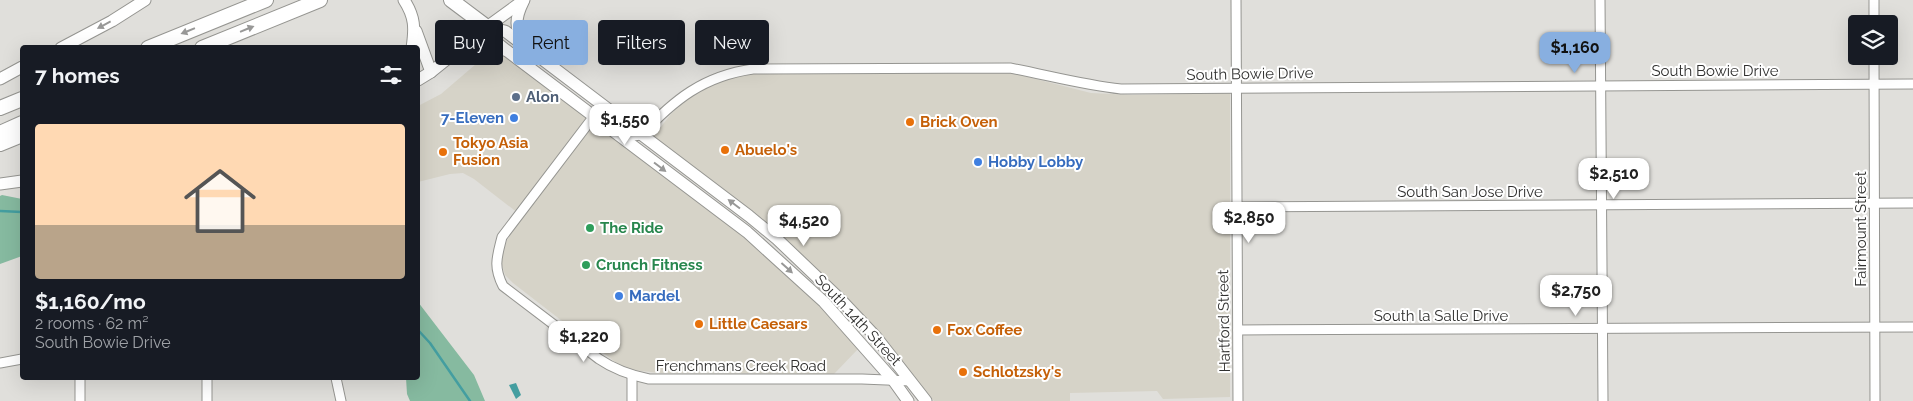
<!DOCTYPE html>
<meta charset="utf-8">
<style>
:root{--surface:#171b24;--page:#242831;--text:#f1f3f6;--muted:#9ea1a6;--accent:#88afe0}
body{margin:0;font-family:Raleway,sans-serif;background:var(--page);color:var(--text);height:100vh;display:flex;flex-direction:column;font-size:19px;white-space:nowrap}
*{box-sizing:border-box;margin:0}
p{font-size:16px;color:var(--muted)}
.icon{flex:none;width:28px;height:28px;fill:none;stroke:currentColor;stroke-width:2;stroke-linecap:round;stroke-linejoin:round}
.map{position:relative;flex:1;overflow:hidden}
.panel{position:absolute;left:20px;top:45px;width:400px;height:335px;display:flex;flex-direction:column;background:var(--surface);border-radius:5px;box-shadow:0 5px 20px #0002}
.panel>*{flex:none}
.banner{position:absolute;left:435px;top:20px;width:475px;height:45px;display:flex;gap:10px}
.buttons{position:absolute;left:1848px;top:15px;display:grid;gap:10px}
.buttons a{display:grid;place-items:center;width:50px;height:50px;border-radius:5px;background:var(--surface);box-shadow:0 5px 20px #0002;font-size:25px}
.price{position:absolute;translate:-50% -42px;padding:0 11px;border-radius:10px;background:#fff;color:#222;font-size:16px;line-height:32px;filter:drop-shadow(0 1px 2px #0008)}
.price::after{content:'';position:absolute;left:50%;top:30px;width:15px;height:11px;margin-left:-8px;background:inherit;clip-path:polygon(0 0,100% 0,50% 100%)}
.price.selected{background:var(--accent);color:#111}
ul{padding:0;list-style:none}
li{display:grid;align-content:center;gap:10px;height:265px;padding:0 15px}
li span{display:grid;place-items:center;height:155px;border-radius:5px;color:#555}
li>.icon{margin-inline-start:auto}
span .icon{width:90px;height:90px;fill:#fffc;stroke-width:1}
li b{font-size:21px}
h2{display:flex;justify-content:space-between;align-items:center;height:60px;padding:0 15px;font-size:21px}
.chip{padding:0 18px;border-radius:5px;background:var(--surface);box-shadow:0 5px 20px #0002;font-size:18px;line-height:45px}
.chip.selected{background:var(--accent);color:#111}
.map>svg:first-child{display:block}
.built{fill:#d6d3c8}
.green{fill:#86baa0}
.water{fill:#449ea0}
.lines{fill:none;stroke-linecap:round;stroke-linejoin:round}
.stream{stroke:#449ea0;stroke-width:2.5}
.minor-casing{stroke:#959591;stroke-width:11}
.major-casing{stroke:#959591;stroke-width:13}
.highway-casing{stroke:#959591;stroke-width:16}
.minor{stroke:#fff;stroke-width:9}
.major{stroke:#fff;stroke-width:11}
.highway{stroke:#fff;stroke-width:14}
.oneway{fill:#989897}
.service-dot{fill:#5c6f8a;stroke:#fff;stroke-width:2}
.shop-dot{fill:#3f7fe0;stroke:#fff;stroke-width:2}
.food-dot{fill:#e8710a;stroke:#fff;stroke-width:2}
.leisure-dot{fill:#2e9e5b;stroke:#fff;stroke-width:2}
.labels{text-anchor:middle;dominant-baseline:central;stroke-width:4;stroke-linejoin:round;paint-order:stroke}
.street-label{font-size:15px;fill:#30302f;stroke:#fff}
.service-label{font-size:15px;font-weight:bold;fill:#4e5e75;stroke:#fff;text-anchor:start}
.shop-label{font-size:15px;font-weight:bold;fill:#366cbe;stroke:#fff;text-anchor:start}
.food-label{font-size:15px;font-weight:bold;fill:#c56008;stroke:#fff;text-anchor:start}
.leisure-label{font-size:15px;font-weight:bold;fill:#27864d;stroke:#fff;text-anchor:start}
</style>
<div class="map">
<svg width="1913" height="401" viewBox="0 0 1913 401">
<rect width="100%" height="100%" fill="#e0dfdb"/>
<!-- built -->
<g class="built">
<path d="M490 52 503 55 755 244 825 310 859 348 834 374 659 373 633 370 619 365 513 283 505 275 502 265V254L507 240 523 217 474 179 463 173 450 174 418 182V106L441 94Z"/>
<path d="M761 71 1008 72 1091 93 1133 95 1230 93V397L1163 399 1157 391 1070 393V401H934L861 314 779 232 652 138 671 114 693 94 718 82Z"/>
</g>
<!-- green -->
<g class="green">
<path d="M2 195 22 199V256L0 264V196Z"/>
<path d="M418 302 474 375 485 401H410L407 394 406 378H418Z"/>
</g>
<!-- water -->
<path class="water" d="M516 383 521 395 516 399 509 385Z"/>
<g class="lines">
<!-- stream -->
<g class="stream">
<path d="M0 211 22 212"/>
<path d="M418 330 430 343 470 401"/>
</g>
<defs>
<g id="minor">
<path d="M1236 0 1238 401"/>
<path d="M1600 0 1603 401"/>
<path d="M1874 0V24"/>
<path d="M1874 56 1875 401"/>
<path d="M594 116 502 237C497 257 493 266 503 286L599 359C615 370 630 375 649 379H862L911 381"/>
<path d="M618 131 633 136 641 135C674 100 703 76 753 69L1010 68C1047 75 1083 85 1121 89L1913 84"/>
<path d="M1237 207 1913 203"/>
<path d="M1238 330 1913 327"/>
<path d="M0 363 22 359"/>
<path d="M632 376V401"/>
<path d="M80 378V401"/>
<path d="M207 378V401"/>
<path d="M336 378 341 401"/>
</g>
<g id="major">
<path d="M404 0C415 17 415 28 412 48"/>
<path d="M523 2C515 18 515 28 523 43"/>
<path d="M487 27 505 31 749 216 777 239 842 301 876 337 926 401"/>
<path d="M487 27 496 42 506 50 747 232 824 302 893 380 908 401"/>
<path d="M416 31 431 72"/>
<path d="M61 48 112 21 145 0"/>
<path d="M457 52 489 48 505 50"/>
<path d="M0 79 22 67"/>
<path d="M418 80 431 72 487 27 524 0"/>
<path d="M0 184 22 181"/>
</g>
<g id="highway">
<path d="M451 0 487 27"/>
<path d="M148 48 266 0"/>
<path d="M202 48 320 0"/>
<path d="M0 108 22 99"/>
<path d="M0 133 22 123"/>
<path d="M0 144 22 135"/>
</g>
</defs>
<!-- minor casing -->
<use href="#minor" class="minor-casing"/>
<!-- major casing -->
<use href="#major" class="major-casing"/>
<!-- highway casing -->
<use href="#highway" class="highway-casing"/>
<!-- minor -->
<use href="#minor" class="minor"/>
<!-- major -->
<use href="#major" class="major"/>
<!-- highway -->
<use href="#highway" class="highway"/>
</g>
<!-- one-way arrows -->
<defs><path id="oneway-solid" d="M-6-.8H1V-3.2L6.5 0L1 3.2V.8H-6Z" transform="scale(1.25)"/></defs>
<g class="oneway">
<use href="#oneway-solid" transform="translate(104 25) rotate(152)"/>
<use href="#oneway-solid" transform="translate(247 29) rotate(-22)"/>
<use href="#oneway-solid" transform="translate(188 31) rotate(158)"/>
<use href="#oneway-solid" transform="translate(660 167) rotate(37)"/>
<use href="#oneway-solid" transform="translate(734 204) rotate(-143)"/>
<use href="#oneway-solid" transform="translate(787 268) rotate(42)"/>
</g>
<!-- markers -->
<circle class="service-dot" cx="516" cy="97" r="5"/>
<g class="shop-dot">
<circle cx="514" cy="118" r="5"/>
<circle cx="978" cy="162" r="5"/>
<circle cx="619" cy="296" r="5"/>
</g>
<g class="food-dot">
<circle cx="910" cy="122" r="5"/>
<circle cx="725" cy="150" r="5"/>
<circle cx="443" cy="152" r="5"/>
<circle cx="699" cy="324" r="5"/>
<circle cx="937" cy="330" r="5"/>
<circle cx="963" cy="372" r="5"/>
</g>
<g class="leisure-dot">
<circle cx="590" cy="228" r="5"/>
<circle cx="586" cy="265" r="5"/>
</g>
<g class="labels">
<!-- street labels -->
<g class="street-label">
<text x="1715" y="71">South Bowie Drive</text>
<text transform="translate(1250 74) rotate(-1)">South Bowie Drive</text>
<text x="1470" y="192">South San Jose Drive</text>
<text transform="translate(1861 229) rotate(-90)">Fairmount Street</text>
<text x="1441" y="316">South la Salle Drive</text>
<text transform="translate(858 320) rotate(47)">South 14th Street</text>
<text transform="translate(1224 321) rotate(-91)">Hartford Street</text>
<text x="741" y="366">Frenchmans Creek Road</text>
</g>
<!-- service labels -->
<g class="service-label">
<text x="526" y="97">Alon</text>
</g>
<!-- shop labels -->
<g class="shop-label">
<text x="504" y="118" text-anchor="end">7-Eleven</text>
<text x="988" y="162">Hobby Lobby</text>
<text x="629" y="296">Mardel</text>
</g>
<!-- food labels -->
<g class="food-label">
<text x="920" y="122">Brick Oven</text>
<text x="453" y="143">Tokyo Asia<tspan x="453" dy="17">Fusion</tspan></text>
<text x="735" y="150">Abuelo's</text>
<text x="709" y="324">Little Caesars</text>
<text x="947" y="330">Fox Coffee</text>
<text x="973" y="372">Schlotzsky's</text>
</g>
<!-- leisure labels -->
<g class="leisure-label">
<text x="600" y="228">The Ride</text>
<text x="596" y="265">Crunch Fitness</text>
</g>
</g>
</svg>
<div class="buttons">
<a><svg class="icon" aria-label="layers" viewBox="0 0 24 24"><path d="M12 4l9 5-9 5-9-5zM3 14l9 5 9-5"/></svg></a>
</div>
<b class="price selected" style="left:1575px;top:74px">$1,160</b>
<b class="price" style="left:625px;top:146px">$1,550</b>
<b class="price" style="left:1614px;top:200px">$2,510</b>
<b class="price" style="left:1249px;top:244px">$2,850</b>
<b class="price" style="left:804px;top:247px">$4,520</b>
<b class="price" style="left:1576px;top:317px">$2,750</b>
<b class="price" style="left:584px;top:363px">$1,220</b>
<div class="banner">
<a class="chip">Buy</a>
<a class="chip selected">Rent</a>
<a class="chip">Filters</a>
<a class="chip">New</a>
</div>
<section class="panel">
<h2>7 homes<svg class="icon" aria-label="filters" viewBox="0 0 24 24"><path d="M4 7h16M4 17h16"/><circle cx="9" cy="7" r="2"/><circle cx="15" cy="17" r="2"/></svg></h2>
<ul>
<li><span style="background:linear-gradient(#ffd9b3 65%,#b9a48a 0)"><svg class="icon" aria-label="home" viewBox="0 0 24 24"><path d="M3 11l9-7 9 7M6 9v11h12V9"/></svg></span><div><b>$1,160/mo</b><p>2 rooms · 62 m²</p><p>South Bowie Drive</p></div></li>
</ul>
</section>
</div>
